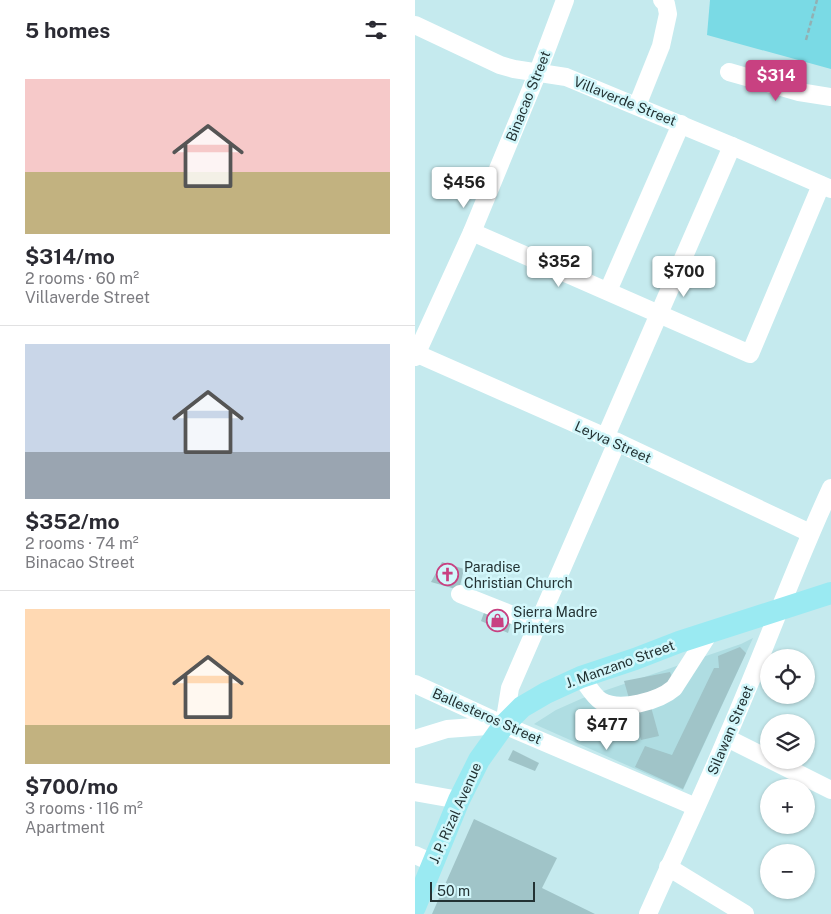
<!DOCTYPE html>
<meta charset="utf-8">
<style>
:root{--surface:#fff;--page:#f2f2f3;--text:#2b2b33;--muted:#7c7c81;--line:#e1e1e2;--accent:#c84181}
body{margin:0;font-family:"Public Sans",sans-serif;background:var(--page);color:var(--text);height:100vh;display:flex;flex-direction:column;font-size:19px;white-space:nowrap}
*{box-sizing:border-box;margin:0}
p{font-size:16px;color:var(--muted)}
.icon{flex:none;width:28px;height:28px;fill:none;stroke:currentColor;stroke-width:2;stroke-linecap:round;stroke-linejoin:round}
.map{position:relative;flex:1;overflow:hidden}
.side{display:flex;flex-direction:column;background:var(--surface);width:415px}
.side>*{flex:none}
.tools{position:absolute;left:345px;top:649px;display:grid;gap:10px}
.tools a{display:grid;place-items:center;width:55px;height:55px;border-radius:50%;background:var(--surface);box-shadow:0 1px 4px #0004;font-size:25px}
.scale{position:absolute;left:15px;bottom:12px;width:105px;box-sizing:border-box;padding-left:5px;border:2px solid #233233;border-top:0;font-size:14px;line-height:18px;white-space:nowrap;color:#233233;-webkit-text-stroke:4px #d2f7fb;paint-order:stroke}
.price{position:absolute;translate:-50% -42px;padding:0 11px;border-radius:5px;background:#fff;color:#222;font-size:16px;line-height:32px;filter:drop-shadow(0 1px 2px #0008)}
.price::after{content:'';position:absolute;left:50%;top:30px;width:15px;height:11px;margin-left:-8px;background:inherit;clip-path:polygon(0 0,100% 0,50% 100%)}
.price.selected{background:var(--accent);color:#fff}
ul{padding:0;list-style:none}
li{display:grid;align-content:center;gap:10px;height:265px;padding:0 25px}
li+li{border-top:1px solid var(--line)}
li span{display:grid;place-items:center;height:155px;border-radius:0px;color:#555}
li>.icon{margin-inline-start:auto}
span .icon{width:90px;height:90px;fill:#fffc;stroke-width:1}
li b{font-size:21px}
h2{display:flex;justify-content:space-between;align-items:center;height:60px;padding:0 25px;font-size:21px}
main{display:flex;flex:1;min-height:0}
.map>svg:first-child{display:block}
.built{fill:#afdde2}
.green{fill:#7adae5}
.building{fill:#a0c4c8}
.lines{fill:none;stroke-linecap:round;stroke-linejoin:round}
.path{stroke:#92b0b3;stroke-width:2.5;stroke-dasharray:5 2.5;stroke-linecap:butt}
.minor{stroke:#fff;stroke-width:18}
.major{stroke:#9aeaf2;stroke-width:22}
.labels{text-anchor:middle;dominant-baseline:central;stroke-width:5;stroke-linejoin:round;paint-order:stroke}
.street-label{font-size:14px;fill:#233233;stroke:#d2f7fb}
.poi-label{font-size:14px;fill:#233233;stroke:#d2f7fb;text-anchor:start}
</style>
<main>
<section class="side">
<h2>5 homes<svg class="icon" aria-label="filters" viewBox="0 0 24 24"><path d="M4 7h16M4 17h16"/><circle cx="9" cy="7" r="2"/><circle cx="15" cy="17" r="2"/></svg></h2>
<ul>
<li><span style="background:linear-gradient(#f6c9c9 60%,#c2b280 0)"><svg class="icon" aria-label="home" viewBox="0 0 24 24"><path d="M3 11l9-7 9 7M6 9v11h12V9"/></svg></span><div><b>$314/mo</b><p>2 rooms · 60 m²</p><p>Villaverde Street</p></div></li>
<li><span style="background:linear-gradient(#c9d6e8 70%,#9aa5b1 0)"><svg class="icon" aria-label="home" viewBox="0 0 24 24"><path d="M3 11l9-7 9 7M6 9v11h12V9"/></svg></span><div><b>$352/mo</b><p>2 rooms · 74 m²</p><p>Binacao Street</p></div></li>
<li><span style="background:linear-gradient(#ffd9b3 75%,#c2b280 0)"><svg class="icon" aria-label="home" viewBox="0 0 24 24"><path d="M3 11l9-7 9 7M6 9v11h12V9"/></svg></span><div><b>$700/mo</b><p>3 rooms · 116 m²</p><p>Apartment</p></div></li>
</ul>
</section>
<div class="map">
<svg width="416" height="914" viewBox="0 0 416 914">
<rect width="100%" height="100%" fill="#c5eaee"/>
<!-- built -->
<path class="built" d="M338 638 268 790 119 724 141 710 168 698 326 644Z"/>
<!-- green -->
<path class="green" d="M295 0H416V69L292 35Z"/>
<!-- building -->
<g class="building">
<path d="M27 562 49 569 44 590 16 582Z"/>
<path d="M70 610 97 619 93 633 66 621Z"/>
<path d="M325 647 331 653 268 789 220 767 230 746 257 755 299 668H304L303 656Z"/>
<path d="M255 672 262 690 233 696 244 736 226 740 209 681Z"/>
<path d="M98 750 124 763 120 771 93 760Z"/>
<path d="M59 819 142 858 127 888 180 914H17Z"/>
</g>
<g class="lines">
<!-- path -->
<path class="path" d="M391 40 402 0"/>
<!-- minor -->
<g class="minor">
<path d="M0 25 85 65 99 69 151 77 317 146 416 189"/>
<path d="M314 72 384 92 416 97"/>
<path d="M222 106 246 46 253 14 251 4 247 0"/>
<path d="M57 232 335 354 406 185"/>
<path d="M193 291 266 124"/>
<path d="M0 353 202 442 395 533"/>
<path d="M0 357 57 232 123 72 150 0"/>
<path d="M190 438 317 146"/>
<path d="M45 594 123 625"/>
<path d="M166 677C172 684 178 696 186 701 205 712 244 701 259 688L295 632"/>
<path d="M0 684 89 725 281 807"/>
<path d="M89 725 95 688 202 442"/>
<path d="M312 738 354 759"/>
<path d="M0 739 32 729 86 725"/>
<path d="M356 760 416 790"/>
<path d="M0 792 44 800"/>
<path d="M0 855 18 863"/>
<path d="M253 867 330 914"/>
<path d="M233 914C259 855 287 797 312 737 348 655 378 570 416 488"/>
</g>
<!-- major -->
<path class="major" d="M0 907 44 800 64 760 89 725 107 707 131 693 166 677 220 659 264 642 416 593"/>
</g>
<!-- icons -->
<defs>
<symbol id="church-ring" viewBox="-11 -11 22 22"><circle r="9.5" fill="#d2f7fb" stroke="#c84181" stroke-width="1.5"/><path d="M-1.2-6h2.4v3.5h3.3v2.4h-3.3V6h-2.4V-.1h-3.3v-2.4h3.3Z" fill="#c84181"/></symbol>
<symbol id="shop-ring" viewBox="-11 -11 22 22"><circle r="9.5" fill="#d2f7fb" stroke="#c84181" stroke-width="1.5"/><path d="M-5-2.5h2.3a2.7 3.5 0 0 1 5.4 0H5L5.5 6h-11ZM-1.5-2.5h3a1.5 2.3 0 0 0-3 0Z" fill="#c84181"/></symbol>
</defs>
<g fill-rule="evenodd">
<use href="#church-ring" x="20" y="562" width="25" height="25"/>
<use href="#shop-ring" x="70" y="608" width="25" height="25"/>
</g>
<g class="labels">
<!-- street labels -->
<g class="street-label">
<text transform="translate(113 96) rotate(-68)">Binacao Street</text>
<text transform="translate(210 101) rotate(22)">Villaverde Street</text>
<text transform="translate(198 442) rotate(24)">Leyva Street</text>
<text transform="translate(205 664) rotate(-20)">J. Manzano Street</text>
<text transform="translate(72 716) rotate(24)">Ballesteros Street</text>
<text transform="translate(315 730) rotate(-67)">Silawan Street</text>
<text transform="translate(40 813) rotate(-66)">J. P. Rizal Avenue</text>
</g>
<!-- poi labels -->
<g class="poi-label">
<text x="49" y="567">Paradise<tspan x="49" dy="16">Christian Church</tspan></text>
<text x="98" y="612">Sierra Madre<tspan x="98" dy="16">Printers</tspan></text>
</g>
</g>
</svg>
<div class="tools">
<a><svg class="icon" aria-label="locate" viewBox="0 0 24 24"><circle cx="12" cy="12" r="6"/><path d="M12 2v4M12 18v4M2 12h4M18 12h4"/></svg></a>
<a><svg class="icon" aria-label="layers" viewBox="0 0 24 24"><path d="M12 4l9 5-9 5-9-5zM3 14l9 5 9-5"/></svg></a>
<a>+</a>
<a>−</a>
</div>
<div class="scale">50 m</div>
<b class="price selected" style="left:361px;top:102px">$314</b>
<b class="price" style="left:49px;top:209px">$456</b>
<b class="price" style="left:144px;top:288px">$352</b>
<b class="price" style="left:269px;top:298px">$700</b>
<b class="price" style="left:192px;top:751px">$477</b>
</div>
</main>
